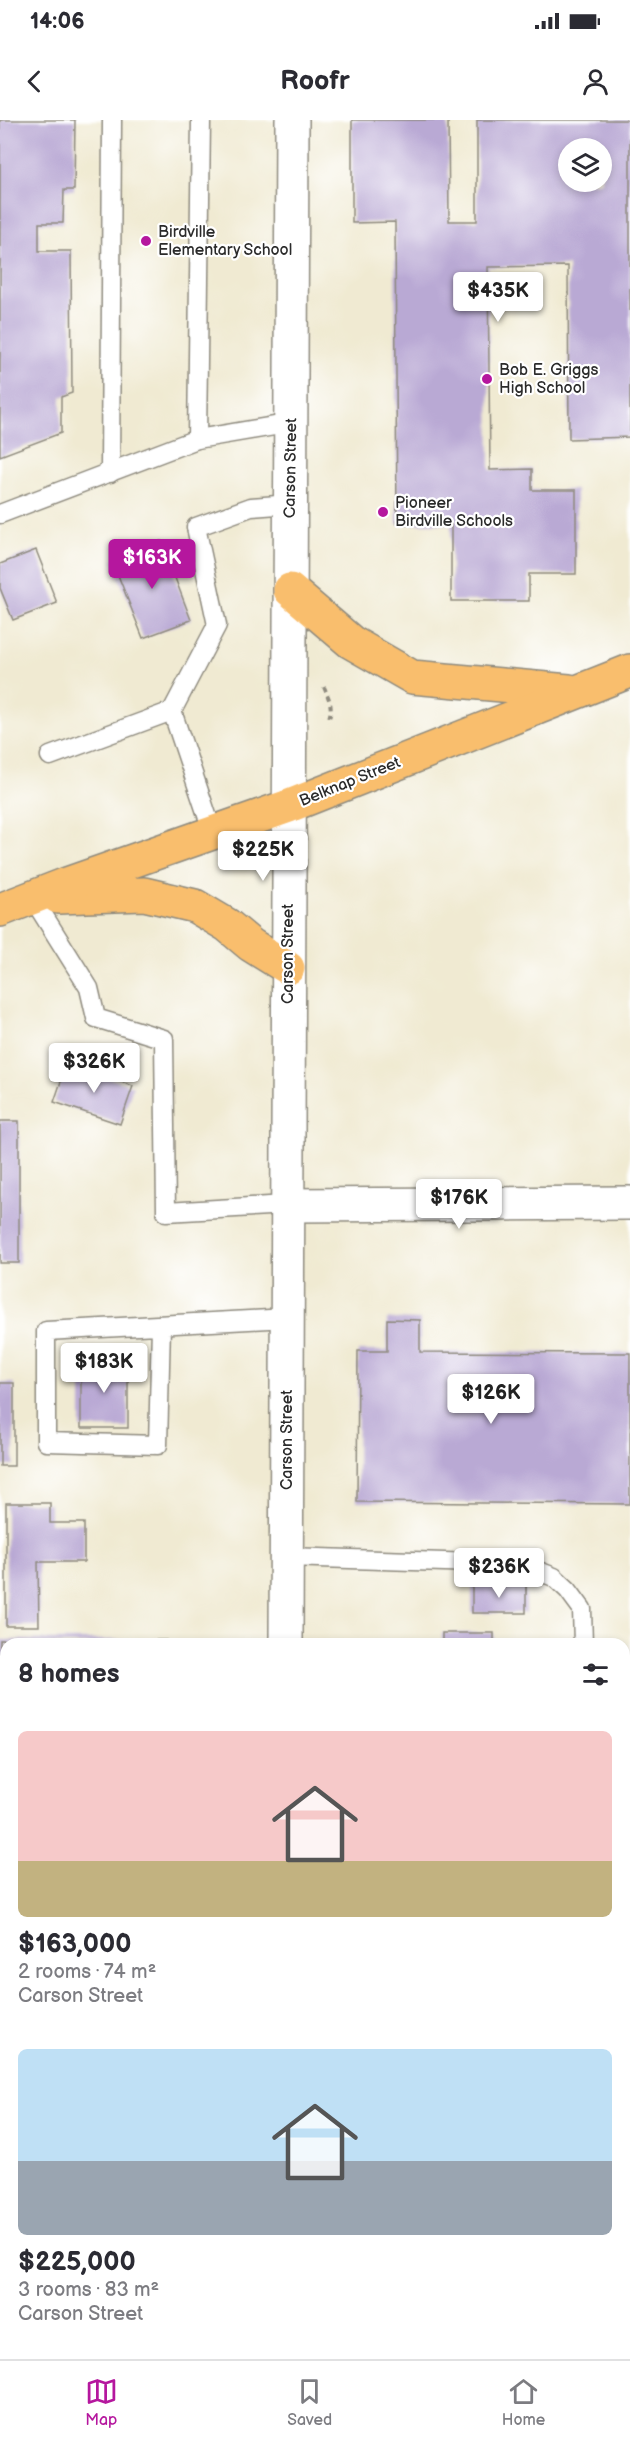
<!DOCTYPE html>
<meta charset="utf-8">
<style>
:root{--surface:#fff;--page:#f7f7f7;--text:#2b2b33;--muted:#7c7c81;--line:#e1e1e2;--accent:#b5179e}
body{margin:0;font-family:"Balsamiq Sans",sans-serif;background:var(--page);color:var(--text);height:100vh;display:flex;flex-direction:column;font-size:22px;white-space:nowrap}
*{box-sizing:border-box;margin:0}
p{font-size:20px;color:var(--muted)}
.icon{flex:none;width:33px;height:33px;fill:none;stroke:currentColor;stroke-width:2;stroke-linecap:round;stroke-linejoin:round}
.map{position:relative;flex:1;overflow:hidden}
.side{position:absolute;left:0px;top:1518px;width:630px;height:722px;display:flex;flex-direction:column;background:var(--surface);border-radius:18px 18px 0 0;box-shadow:0 3px 9px #0003}
.side>*{flex:none}
.controls{position:absolute;left:558px;top:18px;display:grid;gap:12px}
.controls a{display:grid;place-items:center;width:54px;height:54px;border-radius:50%;background:var(--surface);box-shadow:0 3px 9px #0003;font-size:30px}
.price{position:absolute;translate:-50% -51px;padding:0 14px;border-radius:6px;background:#fff;color:#222;font-size:20px;line-height:39px;filter:drop-shadow(0 2px 3px #0008)}
.price::after{content:'';position:absolute;left:50%;top:36px;width:18px;height:14px;margin-left:-9px;background:inherit;clip-path:polygon(0 0,100% 0,50% 100%)}
.price.selected{background:var(--accent);color:#fff}
ul{padding:0;list-style:none}
li{display:grid;align-content:center;gap:12px;height:318px;padding:0 18px}
li span{display:grid;place-items:center;height:186px;border-radius:9px;color:#555}
li>.icon{margin-inline-start:auto}
span .icon{width:108px;height:108px;fill:#fffc;stroke-width:1}
li b{font-size:26px}
h2{display:flex;justify-content:space-between;align-items:center;height:72px;padding:0 18px;font-size:26px}
.status{display:flex;justify-content:space-between;align-items:center;height:42px;padding:0 30px;background:var(--surface);direction:ltr}
.status svg{height:16px;fill:currentColor}
header{display:flex;justify-content:space-between;align-items:center;height:78px;padding:0 18px;background:var(--surface);font-size:27px;font-weight:600}
.tabs{display:flex;justify-content:space-around;align-items:center;height:84px;border-top:2px solid var(--line);background:var(--surface);font-size:16px;color:var(--muted)}
.tabs a{display:grid;justify-items:center;gap:3px}
.tabs .selected{color:var(--accent)}
.map>svg:first-child{display:block}
.building{fill:#b9a9d4;fill-rule:evenodd}
.lines{fill:none;stroke-linecap:round;stroke-linejoin:round}
.service-casing{stroke:#8e8a7e;stroke-width:21}
.minor-casing{stroke:#8e8a7e;stroke-width:36}
.tertiary-casing{stroke:#8e8a7e;stroke-width:36}
.primary-casing{stroke:#8e8a7e;stroke-width:36}
.path{stroke:#8e8a7e;stroke-width:4;stroke-dasharray:4.5 4.5;stroke-linecap:butt}
.service{stroke:#fff;stroke-width:18}
.minor{stroke:#fff;stroke-width:33}
.tertiary{stroke:#fff;stroke-width:33}
.primary{stroke:#f9be6d;stroke-width:33}
.poi-dot{fill:#b5179e;stroke:#fff;stroke-width:2}
.labels{text-anchor:middle;dominant-baseline:central;stroke-width:4.5;stroke-linejoin:round;paint-order:stroke}
.poi-label{font-size:16px;fill:#2b2b2b;stroke:#fff;text-anchor:start}
.street-label{font-size:16px;fill:#2b2b2b;stroke:#fff}
</style>
<div class="status"><b>14:06</b><svg viewBox="0 0 49 12"><path d="M0 12V9h3v3zM5 12V6h3v6zM10 12V3h3v9zM15 12V0h3v12zM26 1h20v11H26zM47 4h2v5h-2z"/></svg></div>
<header><svg class="icon" aria-label="back" viewBox="0 0 24 24"><path d="M15 5l-7 7 7 7"/></svg>Roofr<svg class="icon" aria-label="person" viewBox="0 0 24 24"><circle cx="12" cy="8" r="4"/><path d="M4 21q1-7 8-7t8 7"/></svg></header>
<div class="map">
<svg width="630" height="2239" viewBox="0 0 630 2239">
<rect width="100%" height="100%" fill="#fff"/>
<filter id="ink" filterUnits="userSpaceOnUse"><feTurbulence type="fractalNoise" baseFrequency=".0167" numOctaves="2"/><feDisplacementMap in="SourceGraphic" scale="12" xChannelSelector="R" yChannelSelector="G"/><feConvolveMatrix kernelMatrix="1 2 1 2 8 2 1 2 1" color-interpolation-filters="sRGB"/></filter>
<filter id="wash" filterUnits="userSpaceOnUse"><feTurbulence type="fractalNoise" baseFrequency=".008" numOctaves="4" result="noise"/><feDisplacementMap in="SourceGraphic" scale="24" xChannelSelector="R" yChannelSelector="G"/><feGaussianBlur stdDeviation="1.35" result="paint"/><feColorMatrix in="noise" values="0 0 0 0 0 0 0 0 0 0 0 0 0 0 0 0 0 1.4 0 .05"/><feComposite in="paint" operator="in"/></filter>
<g filter="url(#wash)">
<rect width="100%" height="100%" fill="#f0ead2"/>
<g id="blocks">
<!-- building -->
<g class="building">
<path d="M0 0H75L74 70H64L63 103H39V131H71L72 273 61 277V313L0 336Z"/>
<path d="M352 0H448L449 101H477V0H630V317L569 319 568 146 488 147 490 350 532 349V370H576V454H529V481H451V404H397L395 102 352 103ZM568 28H602V62H568Z"/>
<path d="M161 421 191 500 143 518 112 440Z"/>
<path d="M36 430 57 483 13 500 0 468V444Z"/>
<path d="M67 944 133 966 120 1004 54 982Z"/>
<rect x="0" y="1001" width="19" height="142"/>
<path d="M387 1199 420 1200V1232L630 1233V1384L357 1382 358 1231H387Z"/>
<rect x="81" y="1240" width="47" height="68"/>
<rect x="0" y="1263" width="14" height="83"/>
<path d="M6 1383H50V1403H84V1442H38L39 1506H6Z"/>
<rect x="472" y="1465" width="54" height="28"/>
<rect x="442" y="1513" width="52" height="11"/>
<path d="M0 1520H166V1524H6V1670H0Z"/>
<path d="M630 1744V1824H624V1745Z"/>
<rect x="91" y="2234" width="85" height="5"/>
<rect x="462" y="2234" width="97" height="5"/>
</g>
</g>
</g>
<g filter="url(#ink)">
<use href="#blocks" fill-opacity="0" stroke="#8e8a7e" stroke-width="1.5"/>
<g class="lines">
<defs>
<g id="service">
<path d="M201 0 197 319 292 303"/>
<path d="M110 353 112 0"/>
<path d="M0 394 197 319"/>
<path d="M172 591 213 713"/>
<path d="M50 636 172 591 217 505 196 407 251 387 291 384"/>
<path d="M32 777 89 868 96 898 164 919 166 1092 287 1085"/>
<path d="M161 1206 158 1325 46 1322V1211L287 1198"/>
<path d="M287 1437 476 1443 524 1448 541 1452 554 1457 568 1470 582 1489 583 1524"/>
<path d="M0 1722H6"/>
<path d="M0 1823H6"/>
<path d="M0 2002H6"/>
</g>
<path id="minor" d="M287 1085 630 1083"/>
<g id="tertiary">
<path d="M286 1524 292 0"/>
<path d="M284 2239V2234"/>
</g>
<g id="primary">
<path d="M290 470 351 522 412 557 569 571"/>
<path d="M58 777 144 774 195 786 227 805 251 825 288 848"/>
<path d="M0 790 67 764 289 686 630 551"/>
</g>
</defs>
<!-- service casing -->
<use href="#service" class="service-casing"/>
<!-- minor casing -->
<use href="#minor" class="minor-casing"/>
<!-- tertiary casing -->
<use href="#tertiary" class="tertiary-casing"/>
<!-- primary casing -->
<use href="#primary" class="primary-casing"/>
<!-- path -->
<path class="path" d="M324 567C329 579 334 588 328 600"/>
<!-- service -->
<use href="#service" class="service"/>
<!-- minor -->
<use href="#minor" class="minor"/>
<!-- tertiary -->
<use href="#tertiary" class="tertiary"/>
<!-- primary -->
<use href="#primary" class="primary"/>
</g>
</g>
<!-- markers -->
<g class="poi-dot">
<circle cx="146" cy="121" r="6"/>
<circle cx="487" cy="259" r="6"/>
<circle cx="383" cy="392" r="6"/>
</g>
<g class="labels">
<!-- poi labels -->
<g class="poi-label">
<text x="158" y="112">Birdville<tspan x="158" dy="18">Elementary School</tspan></text>
<text x="499" y="250">Bob E. Griggs<tspan x="499" dy="18">High School</tspan></text>
<text x="395" y="383">Pioneer<tspan x="395" dy="18">Birdville Schools</tspan></text>
</g>
<!-- street labels -->
<g class="street-label">
<text transform="translate(291 348) rotate(-89)">Carson Street</text>
<text transform="translate(350 662) rotate(-22)">Belknap Street</text>
<text transform="translate(288 834) rotate(-90)">Carson Street</text>
<text transform="translate(287 1320) rotate(-90)">Carson Street</text>
</g>
</g>
</svg>
<div class="controls">
<a><svg class="icon" aria-label="layers" viewBox="0 0 24 24"><path d="M12 4l9 5-9 5-9-5zM3 14l9 5 9-5"/></svg></a>
</div>
<b class="price" style="left:498px;top:203px">$435K</b>
<b class="price selected" style="left:152px;top:470px">$163K</b>
<b class="price" style="left:263px;top:762px">$225K</b>
<b class="price" style="left:94px;top:974px">$326K</b>
<b class="price" style="left:459px;top:1110px">$176K</b>
<b class="price" style="left:104px;top:1274px">$183K</b>
<b class="price" style="left:491px;top:1305px">$126K</b>
<b class="price" style="left:499px;top:1479px">$236K</b>
<section class="side">
<h2>8 homes<svg class="icon" aria-label="filters" viewBox="0 0 24 24"><path d="M4 7h16M4 17h16"/><circle cx="9" cy="7" r="2"/><circle cx="15" cy="17" r="2"/></svg></h2>
<ul>
<li><span style="background:linear-gradient(#f6c9c9 70%,#c2b280 0)"><svg class="icon" aria-label="home" viewBox="0 0 24 24"><path d="M3 11l9-7 9 7M6 9v11h12V9"/></svg></span><div><b>$163,000</b><p>2 rooms · 74 m²</p><p>Carson Street</p></div></li>
<li><span style="background:linear-gradient(#bfe0f5 60%,#9aa5b1 0)"><svg class="icon" aria-label="home" viewBox="0 0 24 24"><path d="M3 11l9-7 9 7M6 9v11h12V9"/></svg></span><div><b>$225,000</b><p>3 rooms · 83 m²</p><p>Carson Street</p></div></li>
</ul>
</section>
</div>
<nav class="tabs">
<a class="selected"><svg class="icon" aria-label="map" viewBox="0 0 24 24"><path d="M3 6l6-2 6 2 6-2v14l-6 2-6-2-6 2zM9 4v14M15 6v14"/></svg>Map</a>
<a><svg class="icon" aria-label="saved" viewBox="0 0 24 24"><path d="M7 4h10v16l-5-4-5 4z"/></svg>Saved</a>
<a><svg class="icon" aria-label="home" viewBox="0 0 24 24"><path d="M3 11l9-7 9 7M6 9v11h12V9"/></svg>Home</a>
</nav>
